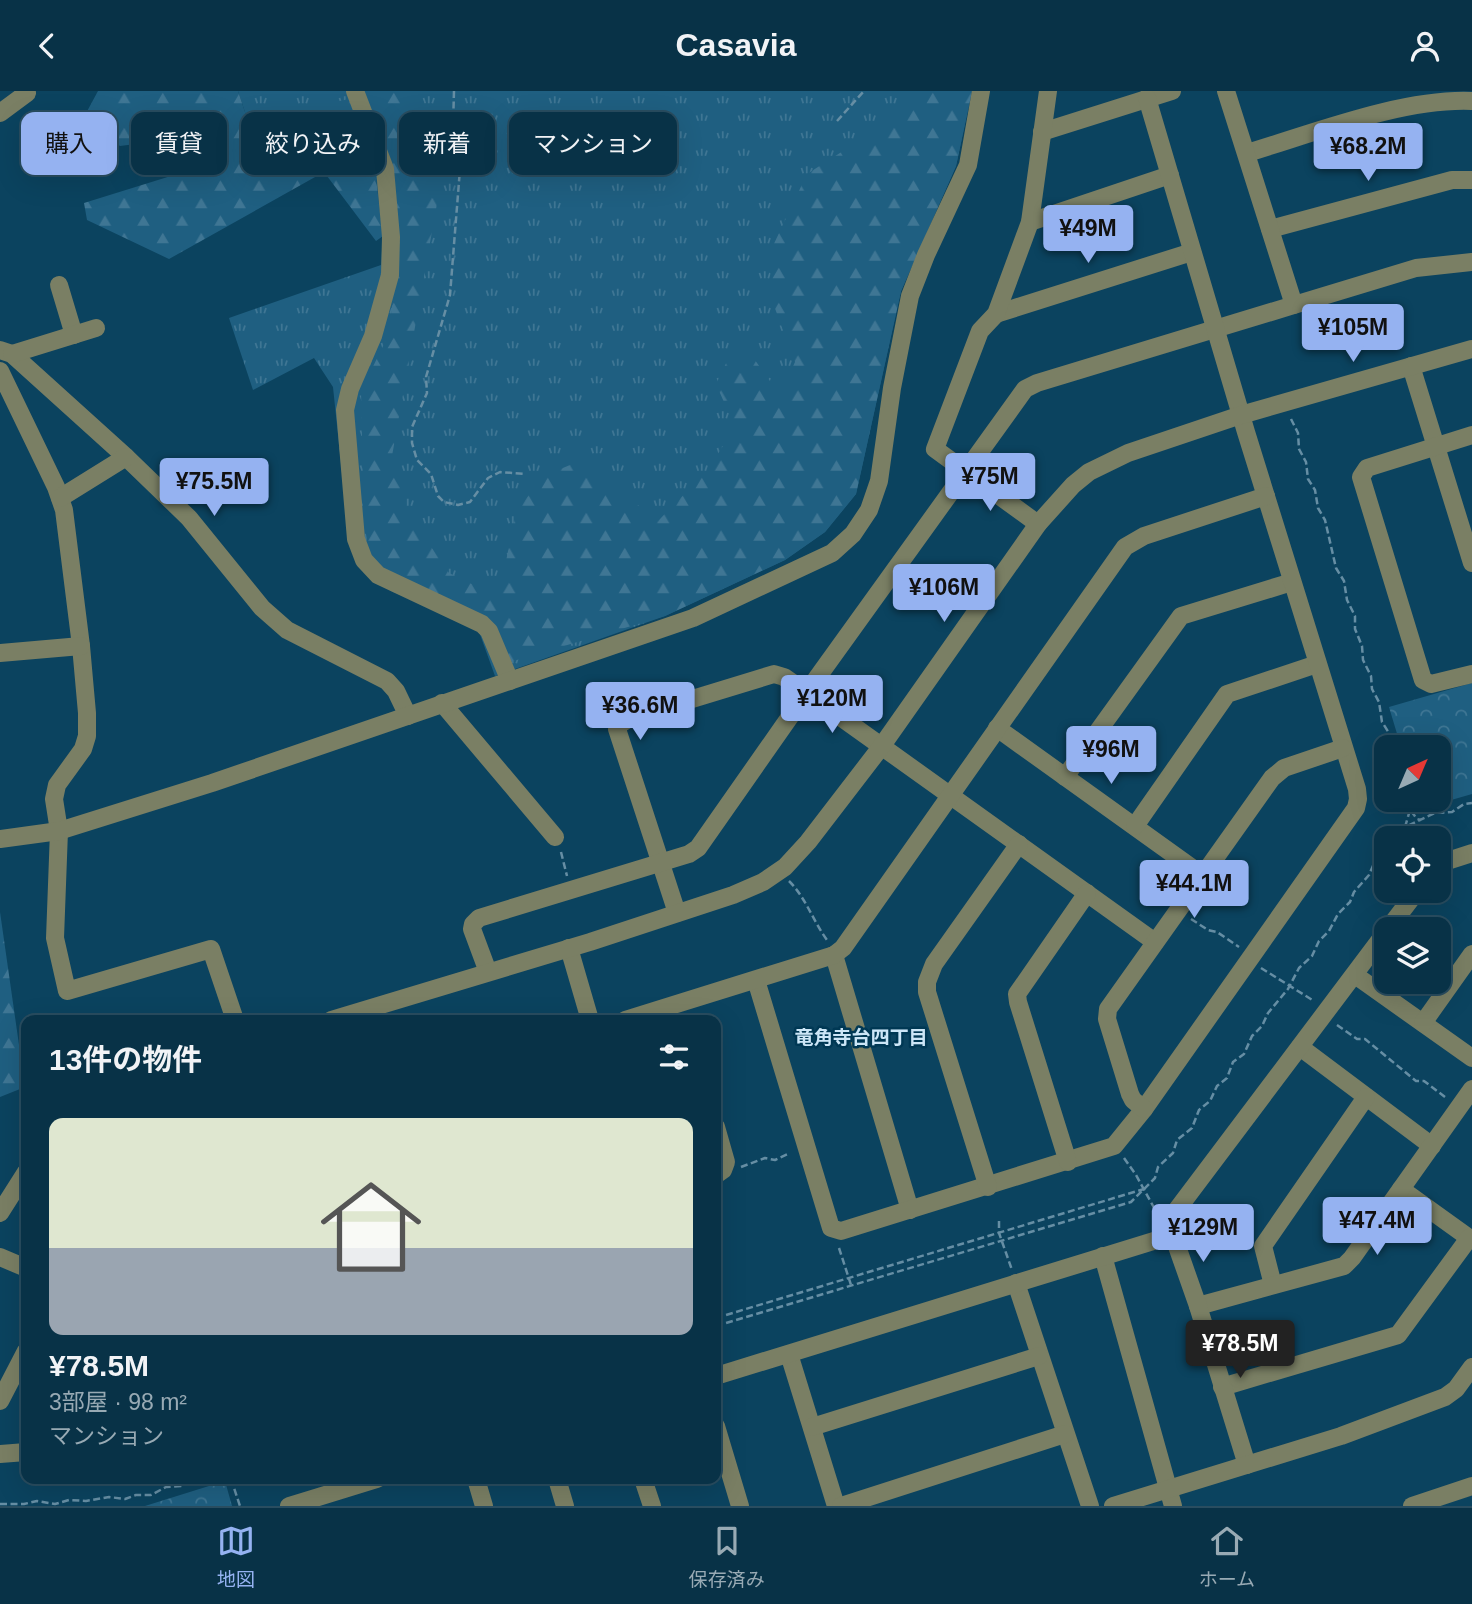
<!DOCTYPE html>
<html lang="ja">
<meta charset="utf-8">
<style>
:root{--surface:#083247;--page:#113a4e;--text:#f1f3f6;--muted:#98aab4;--line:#294d60;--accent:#95b2f1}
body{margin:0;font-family:Helvetica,"Noto Sans JP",sans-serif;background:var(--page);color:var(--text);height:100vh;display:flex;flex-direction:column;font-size:26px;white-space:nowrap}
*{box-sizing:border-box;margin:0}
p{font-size:23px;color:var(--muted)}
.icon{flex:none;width:38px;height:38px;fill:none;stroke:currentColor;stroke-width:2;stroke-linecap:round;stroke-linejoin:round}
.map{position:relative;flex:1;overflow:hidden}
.sheet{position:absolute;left:21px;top:924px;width:700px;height:469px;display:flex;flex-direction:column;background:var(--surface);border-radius:14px;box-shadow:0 7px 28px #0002,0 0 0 2px var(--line)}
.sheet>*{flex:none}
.banner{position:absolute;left:21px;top:21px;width:700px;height:63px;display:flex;gap:14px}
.needle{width:46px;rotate:44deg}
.fabs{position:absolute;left:1374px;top:644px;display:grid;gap:14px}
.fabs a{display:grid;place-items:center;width:77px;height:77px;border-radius:14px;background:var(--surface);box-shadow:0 7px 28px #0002,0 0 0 2px var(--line);font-size:35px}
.price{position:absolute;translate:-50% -60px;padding:0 16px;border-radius:7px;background:var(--accent);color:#111;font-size:23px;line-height:46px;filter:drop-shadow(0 2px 4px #0008)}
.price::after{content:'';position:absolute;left:50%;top:42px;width:21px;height:16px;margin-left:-10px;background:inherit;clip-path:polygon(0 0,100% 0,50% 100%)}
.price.on{background:#222;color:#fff}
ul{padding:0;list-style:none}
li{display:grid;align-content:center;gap:14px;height:371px;padding:0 28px}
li+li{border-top:2px solid var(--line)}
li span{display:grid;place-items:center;height:217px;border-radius:14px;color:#555}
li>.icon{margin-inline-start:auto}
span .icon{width:126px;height:126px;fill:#fffc;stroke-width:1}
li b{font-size:30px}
h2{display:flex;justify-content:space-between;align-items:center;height:84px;padding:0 28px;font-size:30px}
.tag{padding:0 24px;border-radius:14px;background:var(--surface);box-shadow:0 7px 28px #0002,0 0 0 2px var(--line);font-size:24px;line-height:63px}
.tag.on{background:var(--accent);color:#111}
header{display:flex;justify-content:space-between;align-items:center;height:91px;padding:0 28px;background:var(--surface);font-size:32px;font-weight:600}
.dock{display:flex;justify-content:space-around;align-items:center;height:98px;border-top:2px solid var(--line);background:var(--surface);font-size:19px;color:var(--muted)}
.dock a{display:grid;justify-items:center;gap:4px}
.dock .on{color:var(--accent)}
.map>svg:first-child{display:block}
.grass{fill:url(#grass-tufts)}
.forest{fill:url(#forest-firs)}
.park{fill:url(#park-crowns)}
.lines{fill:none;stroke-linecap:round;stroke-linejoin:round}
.path{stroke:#668ea4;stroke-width:2.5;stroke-dasharray:7 3.5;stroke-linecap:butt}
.minor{stroke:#7a7f64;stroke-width:18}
.labels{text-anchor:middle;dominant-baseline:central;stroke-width:5;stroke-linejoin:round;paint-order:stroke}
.neighbourhood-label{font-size:19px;font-weight:bold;fill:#cce6f7;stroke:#003854}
</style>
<header><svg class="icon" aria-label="back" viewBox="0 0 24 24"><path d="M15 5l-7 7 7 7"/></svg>Casavia<svg class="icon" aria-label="person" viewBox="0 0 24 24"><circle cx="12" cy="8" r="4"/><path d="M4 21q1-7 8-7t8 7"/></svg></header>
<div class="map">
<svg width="1472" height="1415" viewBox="0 0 1472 1415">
<defs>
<pattern id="grass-tufts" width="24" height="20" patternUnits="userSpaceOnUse" patternTransform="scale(1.75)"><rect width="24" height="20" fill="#1f5f81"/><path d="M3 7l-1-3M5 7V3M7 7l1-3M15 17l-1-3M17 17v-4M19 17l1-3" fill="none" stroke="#3f7694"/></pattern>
<pattern id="forest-firs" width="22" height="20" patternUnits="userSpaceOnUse" patternTransform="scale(1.75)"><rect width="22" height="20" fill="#1f5f81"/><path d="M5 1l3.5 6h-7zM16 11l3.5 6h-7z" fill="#3f7694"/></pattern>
<pattern id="park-crowns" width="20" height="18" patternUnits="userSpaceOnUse" patternTransform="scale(1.75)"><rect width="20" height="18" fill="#1f5f81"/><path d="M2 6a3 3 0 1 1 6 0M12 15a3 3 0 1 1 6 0" fill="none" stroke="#3f7694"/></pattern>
</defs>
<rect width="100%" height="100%" fill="#0b435f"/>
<!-- grass -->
<path class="grass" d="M238 0H972L956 75 901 200 856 403 825 441 785 469 665 525 495 585 477 535 393 501 373 489 348 440 333 296 314 267 253 299 229 227 381 174 383 145 374 71 248 30Z"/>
<!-- forest -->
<g class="forest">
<path d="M98 0H238L248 30 349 8 374 71 383 145 376 150 324 81 169 168 87 129 84 112 187 80 181 47 120 55 84 26Z"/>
<path d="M366 0H419L446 62 392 365 409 423 449 482 499 506 516 419 546 384 582 369 658 430 707 380 735 336 716 293 731 262 747 258 780 304 795 271 770 204 771 159 807 83 898 25 908 0H972L956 75 901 200 856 403 825 441 785 469 665 525 510 571 498 533 403 490 372 465 364 436 361 300 389 243 399 147 391 57Z"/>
<path d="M0 821 25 996 0 1006Z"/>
</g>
<!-- park -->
<g class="park">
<path d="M1472 592V703L1420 718 1417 709H1438V656H1401L1389 616Z"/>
<path d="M225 1390 232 1415H145Z"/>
</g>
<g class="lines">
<!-- path -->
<g class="path">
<path d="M454 0 453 36 460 78 450 204 426 286 427 302 412 336V352L417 369 431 383 438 405 444 411 458 414 470 411 488 387 500 381 526 383"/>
<path d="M837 30 864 0"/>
<path d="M1291 328 1298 342 1299 358 1306 371 1308 388 1315 399 1318 417 1325 429 1336 477 1344 490 1347 509 1355 525V538L1362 555 1363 569 1371 585 1372 598 1379 611 1382 631 1389 642 1392 656"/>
<path d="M1411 720 1417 728 1421 729"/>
<path d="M1405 736 1410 719 1408 709"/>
<path d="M1393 747 1397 740 1405 736 1435 722 1452 721 1464 713 1472 712"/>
<path d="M561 761 567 785"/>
<path d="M789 790C806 807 813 830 827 849"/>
<path d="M1191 828 1208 839 1217 841 1239 856"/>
<path d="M1261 877 1314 910"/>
<path d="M1337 934 1357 948H1365L1416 990H1424L1445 1006"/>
<path d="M1124 1067 1136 1084 1158 1124"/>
<path d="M741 1076 765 1067 775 1069 790 1062"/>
<path d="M999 1130V1142L1012 1179"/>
<path d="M839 1157 851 1194"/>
<path d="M716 1227 1144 1098"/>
<path d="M716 1235 1131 1111 1155 1087 1158 1076 1173 1062 1177 1049 1192 1037 1199 1019 1210 1010 1217 995 1227 987 1233 971 1244 963 1252 945 1262 935 1268 922 1288 898 1299 877 1312 865 1319 850 1329 840 1338 823 1350 811 1354 801 1369 784 1375 770 1386 760"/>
<path d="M231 1388 240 1415"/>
<path d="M0 1413H24L37 1410 55 1413 69 1409 86 1410 109 1406 125 1408 136 1404H151L166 1396 181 1395 195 1388"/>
</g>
<!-- minor -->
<g class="minor">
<path d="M355 0 385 78 391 146 390 184 373 245 350 298 345 319 356 448 364 469 378 484 482 533 489 540 510 590"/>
<path d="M0 22 27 2"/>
<path d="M1042 41 1172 0"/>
<path d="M1247 62C1314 42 1403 7 1472 10"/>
<path d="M1030 131 1170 84"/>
<path d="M1270 138 1452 89H1472"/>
<path d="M59 194 74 244"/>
<path d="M1294 214 1416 177 1472 171"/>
<path d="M996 223 1192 161"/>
<path d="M0 259 12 263 126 366 189 427 262 517 287 539 387 590 396 600 408 625"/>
<path d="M12 263 96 237"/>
<path d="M1411 275 1472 472"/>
<path d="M0 280 56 396 64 419 81 555 87 622V645L83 658 57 694 54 708 59 740 55 847 67 900 211 858 235 929"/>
<path d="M1472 344 1367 377 1361 386 1423 589 1431 593 1472 583"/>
<path d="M60 407 126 366"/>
<path d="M1038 433 935 358 980 240 996 223 1030 131 1048 0"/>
<path d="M0 562 81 555"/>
<path d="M442 612 555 746"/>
<path d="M997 637 1202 784"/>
<path d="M1065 686 1181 525 1292 491"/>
<path d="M1135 735 1227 603 1317 573"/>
<path d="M0 748 59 740 212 692 693 527 832 462 853 443 869 419 879 390 892 297 910 205 926 164 968 74 981 0"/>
<path d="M1438 773 1472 762"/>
<path d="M677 822 617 638 620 633 630 627 774 583 784 586 807 602 1155 851"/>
<path d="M1388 838 1417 800"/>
<path d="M569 857 590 929"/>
<path d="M834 864 910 1119"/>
<path d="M488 881 472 838 473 833 479 827 689 763 698 757 817 587 1025 298 1037 292 1294 214 1226 0"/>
<path d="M1355 884 1472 967"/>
<path d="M756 889 831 1137 841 1140 1114 1055 1144 1018 1356 717 1358 708 1357 698 1246 341 1147 7"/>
<path d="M331 929 590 851 733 804 763 791 785 776 808 751 881 656 1038 433 1073 394 1089 381 1128 362 1241 324 1472 258"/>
<path d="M625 929 834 864 843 857 1125 456 1144 445 1266 405"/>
<path d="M1423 932 1472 863"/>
<path d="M1300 956 1432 1055"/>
<path d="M1144 1018 1133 1009 1130 1003 1107 928 1108 918 1272 687 1284 677 1343 657"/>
<path d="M716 1036 726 1071 723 1079 716 1084"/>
<path d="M1068 1071 1018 911 1017 903 1087 802"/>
<path d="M988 1096 927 901V891L934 873 1019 753"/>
<path d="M1401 1098 1472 1149"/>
<path d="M0 1122 26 1081"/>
<path d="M1103 1165 1173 1415"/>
<path d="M0 1166 26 1177"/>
<path d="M1016 1192 1090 1415"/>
<path d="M1273 1194 1263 1155 1366 1006"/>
<path d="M1198 1215 1344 1175 1352 1167 1472 998"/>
<path d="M789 1263 836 1415"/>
<path d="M716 1285 1173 1144"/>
<path d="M1222 1296 1398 1244 1469 1147"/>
<path d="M0 1310 26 1260"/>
<path d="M716 1335 740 1415"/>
<path d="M812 1336 1039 1265"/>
<path d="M0 1363 26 1361"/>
<path d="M1247 1374 1198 1215 1173 1144 1176 1120 1386 841"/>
<path d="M476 1388 484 1415"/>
<path d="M557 1388 565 1415"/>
<path d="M643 1388 652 1415"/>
<path d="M289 1415 377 1388"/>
<path d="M841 1415 1065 1343"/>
<path d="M1113 1415 1341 1345 1445 1306 1456 1298 1472 1276"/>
<path d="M1412 1415 1472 1395"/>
</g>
</g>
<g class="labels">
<!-- neighbourhood labels -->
<g class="neighbourhood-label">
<text x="861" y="946">竜角寺台四丁目</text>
</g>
</g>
</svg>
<div class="fabs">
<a><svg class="needle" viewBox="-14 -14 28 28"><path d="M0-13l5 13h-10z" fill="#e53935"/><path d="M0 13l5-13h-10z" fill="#98aab4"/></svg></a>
<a><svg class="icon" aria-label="locate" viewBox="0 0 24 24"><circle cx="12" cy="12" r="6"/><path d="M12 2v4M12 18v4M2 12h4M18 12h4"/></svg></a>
<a><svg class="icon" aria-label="layers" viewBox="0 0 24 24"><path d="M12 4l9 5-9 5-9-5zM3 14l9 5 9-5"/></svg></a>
</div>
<b class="price" style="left:1368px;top:92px">¥68.2M</b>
<b class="price" style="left:1088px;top:174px">¥49M</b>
<b class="price" style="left:1353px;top:273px">¥105M</b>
<b class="price" style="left:990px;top:422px">¥75M</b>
<b class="price" style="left:214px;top:427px">¥75.5M</b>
<b class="price" style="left:944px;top:533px">¥106M</b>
<b class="price" style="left:832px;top:644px">¥120M</b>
<b class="price" style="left:640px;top:651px">¥36.6M</b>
<b class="price" style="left:1111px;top:695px">¥96M</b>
<b class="price" style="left:1194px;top:829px">¥44.1M</b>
<b class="price" style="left:1377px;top:1166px">¥47.4M</b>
<b class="price" style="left:1203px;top:1173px">¥129M</b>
<b class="price on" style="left:1240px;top:1289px">¥78.5M</b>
<div class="banner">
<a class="tag on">購入</a>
<a class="tag">賃貸</a>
<a class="tag">絞り込み</a>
<a class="tag">新着</a>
<a class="tag">マンション</a>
</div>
<section class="sheet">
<h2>13件の物件<svg class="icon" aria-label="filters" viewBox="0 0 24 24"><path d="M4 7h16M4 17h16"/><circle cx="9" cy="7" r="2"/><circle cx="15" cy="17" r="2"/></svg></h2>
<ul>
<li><span style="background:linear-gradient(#dfe7d0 60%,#9aa5b1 0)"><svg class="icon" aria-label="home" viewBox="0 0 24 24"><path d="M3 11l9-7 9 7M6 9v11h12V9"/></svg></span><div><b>¥78.5M</b><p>3部屋 · 98 m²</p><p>マンション</p></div></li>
</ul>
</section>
</div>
<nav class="dock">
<a class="on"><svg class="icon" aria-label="map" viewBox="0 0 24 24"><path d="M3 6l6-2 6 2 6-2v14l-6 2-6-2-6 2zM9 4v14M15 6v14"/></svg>地図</a>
<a><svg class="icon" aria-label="saved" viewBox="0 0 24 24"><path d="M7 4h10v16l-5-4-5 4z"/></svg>保存済み</a>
<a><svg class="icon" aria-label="home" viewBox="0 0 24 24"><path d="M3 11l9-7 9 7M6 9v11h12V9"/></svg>ホーム</a>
</nav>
